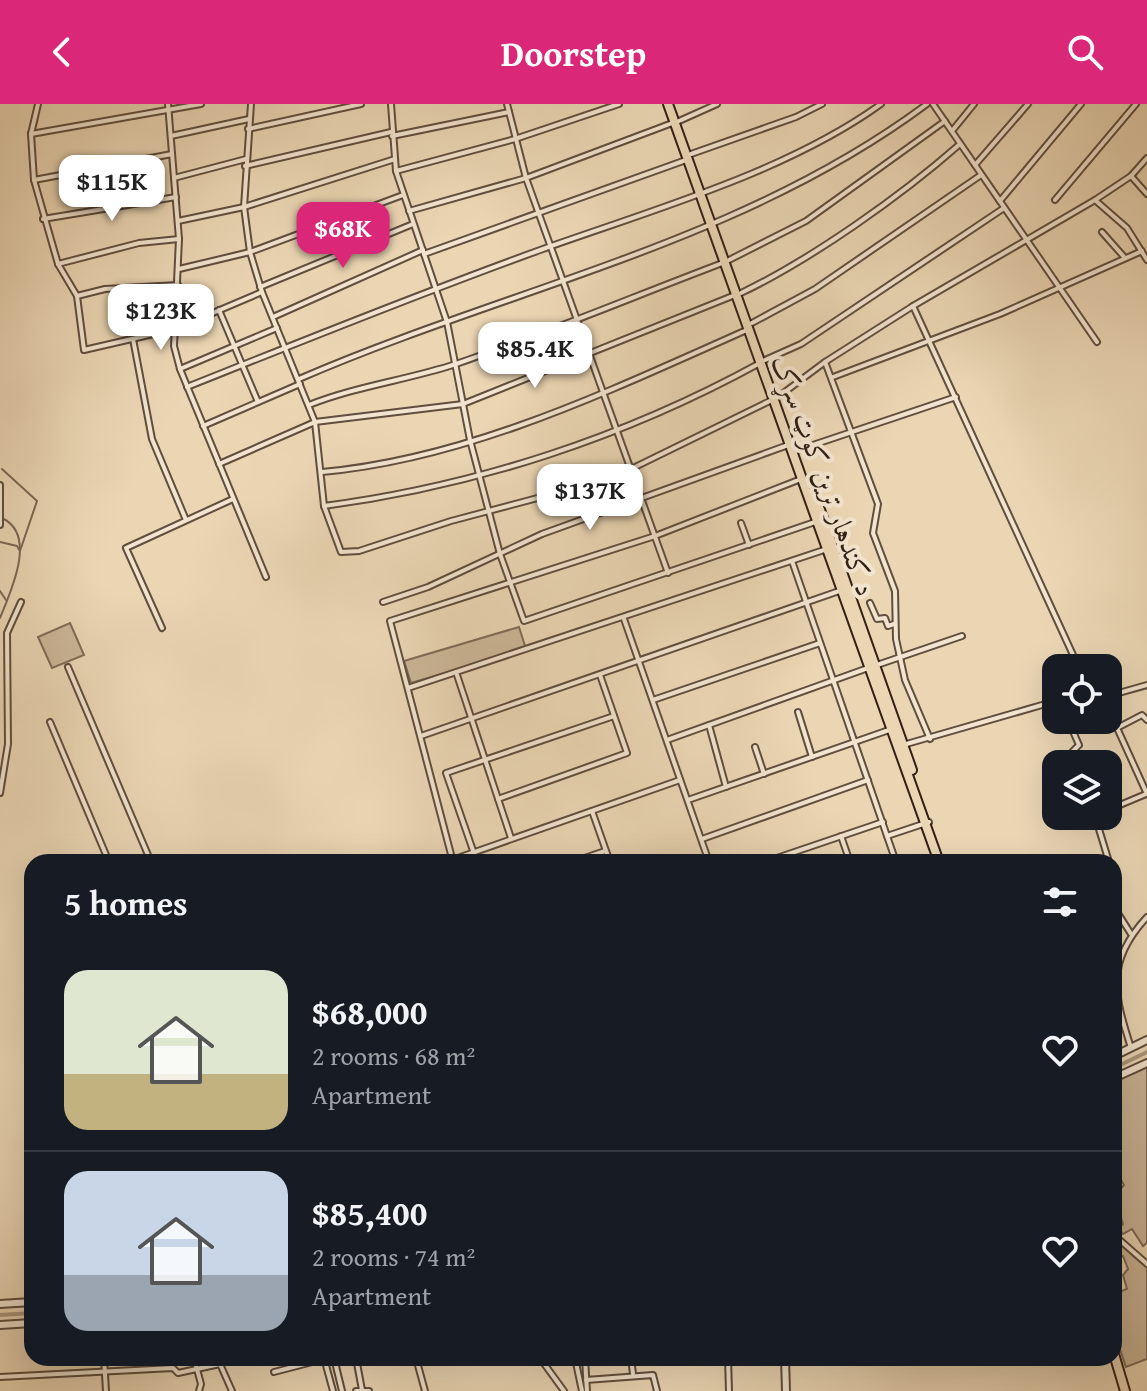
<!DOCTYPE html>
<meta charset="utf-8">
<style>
:root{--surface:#171b24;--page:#20242c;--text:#f1f3f6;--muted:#9ea1a6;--line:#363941;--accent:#db2777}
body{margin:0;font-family:"Gentium Book Plus",Amiri,serif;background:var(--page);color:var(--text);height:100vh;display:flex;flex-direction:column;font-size:30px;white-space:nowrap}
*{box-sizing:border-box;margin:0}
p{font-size:26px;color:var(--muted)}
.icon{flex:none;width:44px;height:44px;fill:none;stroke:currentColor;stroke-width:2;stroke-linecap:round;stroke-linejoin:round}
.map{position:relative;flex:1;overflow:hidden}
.side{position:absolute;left:24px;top:750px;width:1098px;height:512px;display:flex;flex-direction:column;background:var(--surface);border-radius:24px;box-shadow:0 8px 32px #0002}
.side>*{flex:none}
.controls{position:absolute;left:1042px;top:550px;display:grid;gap:16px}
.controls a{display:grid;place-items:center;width:80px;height:80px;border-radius:16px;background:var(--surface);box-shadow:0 8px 32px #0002;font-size:40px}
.price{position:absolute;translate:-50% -68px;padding:0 18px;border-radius:16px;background:#fff;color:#222;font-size:26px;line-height:52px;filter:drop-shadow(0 2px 4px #0008)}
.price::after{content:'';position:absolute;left:50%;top:48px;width:24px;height:18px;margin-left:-12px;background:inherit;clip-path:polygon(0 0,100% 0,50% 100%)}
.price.on{background:var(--accent);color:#fff}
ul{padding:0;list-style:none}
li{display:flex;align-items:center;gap:24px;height:200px;padding:0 40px}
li+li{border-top:2px solid var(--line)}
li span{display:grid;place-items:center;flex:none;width:224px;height:160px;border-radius:24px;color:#555}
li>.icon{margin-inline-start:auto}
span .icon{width:96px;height:96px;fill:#fffc;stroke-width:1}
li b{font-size:34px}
h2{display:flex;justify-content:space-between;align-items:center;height:96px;padding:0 40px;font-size:34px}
header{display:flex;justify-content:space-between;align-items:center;height:104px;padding:0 40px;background:var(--accent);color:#fff;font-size:36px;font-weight:700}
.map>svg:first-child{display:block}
.green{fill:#ccb799;stroke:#7f6c58;stroke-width:2}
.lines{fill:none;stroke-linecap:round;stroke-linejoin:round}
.stream{stroke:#7b6854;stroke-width:2}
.canal{stroke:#ac987e;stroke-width:4}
.minor-casing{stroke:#604e3e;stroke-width:8}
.tertiary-casing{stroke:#604e3e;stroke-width:10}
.primary-casing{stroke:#322016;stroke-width:12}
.minor{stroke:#f2e4ce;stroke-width:4}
.tertiary{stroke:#f2e4ce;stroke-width:6}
.primary{stroke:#ebd6b4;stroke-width:8}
.labels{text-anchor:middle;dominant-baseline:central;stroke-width:8;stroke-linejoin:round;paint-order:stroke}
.street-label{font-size:28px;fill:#322016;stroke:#f2e4ce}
</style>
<header><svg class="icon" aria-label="back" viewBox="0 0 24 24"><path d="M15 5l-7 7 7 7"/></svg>Doorstep<svg class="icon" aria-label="search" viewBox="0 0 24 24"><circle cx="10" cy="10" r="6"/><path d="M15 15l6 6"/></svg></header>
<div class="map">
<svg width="1147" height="1287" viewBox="0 0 1147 1287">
<rect width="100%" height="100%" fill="#ebd6b4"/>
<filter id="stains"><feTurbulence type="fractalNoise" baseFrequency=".0025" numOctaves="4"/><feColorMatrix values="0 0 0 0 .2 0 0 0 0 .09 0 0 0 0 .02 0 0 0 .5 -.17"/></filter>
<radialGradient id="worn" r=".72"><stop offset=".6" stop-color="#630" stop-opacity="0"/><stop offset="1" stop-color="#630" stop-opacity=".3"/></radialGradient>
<!-- green -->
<g class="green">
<path d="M70 519 84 551 52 564 38 533Z"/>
<path d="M519 523 526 545 411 579 404 557Z"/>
<path d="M1147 962V1139L1143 1142 1132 1125 1123 1130 1119 1124 1123 1120 1114 1092 1124 1081 1114 1064V978Z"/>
<path d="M1114 1134 1147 1163V1255L1126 1263 1115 1231 1114 1190 1127 1185 1123 1171 1128 1165 1123 1152 1114 1155Z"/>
</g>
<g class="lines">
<!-- stream -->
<g class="stream">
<path d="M0 438 17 442 20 447 37 397 2 365"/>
<path d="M0 487 6 496"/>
<path d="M0 514C10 489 37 433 4 415"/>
</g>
<!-- canal -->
<g class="canal">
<path d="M1114 964 1147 948"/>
<path d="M0 1211 32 1209"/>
</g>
<defs>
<g id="minor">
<path d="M38 0 31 30 34 76 58 160 77 192 84 246 175 225 262 188"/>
<path d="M168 0 179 135 174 242 180 265 266 473"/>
<path d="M251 0 244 103 250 148 262 188 315 318 324 402 341 448 359 447 451 417 579 383 631 365 778 293 825 258 913 202 1095 96 1131 72 1147 54"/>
<path d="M391 0 396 67 447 218 470 336 500 450 524 517 818 417"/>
<path d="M507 0 526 74 668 469"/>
<path d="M933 0 1097 238"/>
<path d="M679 17 717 0"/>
<path d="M248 25 361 0"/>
<path d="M952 27 974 0"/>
<path d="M31 30 201 0"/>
<path d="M171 32 249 15"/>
<path d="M392 32 509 8"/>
<path d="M691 50 796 13 822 0"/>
<path d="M975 61 1028 0"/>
<path d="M245 62 391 28"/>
<path d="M396 67 515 35 619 0"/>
<path d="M1131 72 1147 90"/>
<path d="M174 74 246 55"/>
<path d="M34 76 172 50"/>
<path d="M1055 96 1136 0"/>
<path d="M1095 96 1127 124 1147 156"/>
<path d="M1000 97 1081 0"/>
<path d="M409 107 526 74 675 18"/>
<path d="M43 115 176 93"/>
<path d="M178 117 244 103 395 55"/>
<path d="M1102 128 1125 154"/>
<path d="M424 150 686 56"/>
<path d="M729 156 806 117 945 17"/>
<path d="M58 160 139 139 179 135"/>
<path d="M179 165 250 148 403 91"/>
<path d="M260 183 413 120"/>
<path d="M741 189C812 155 901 92 960 40"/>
<path d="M77 192 105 185 178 181"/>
<path d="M913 202 1079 564"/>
<path d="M219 206 258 298"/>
<path d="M273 213 423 146"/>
<path d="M752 219 815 185 981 71"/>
<path d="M133 235 152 335 186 416"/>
<path d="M765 256 801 240 1004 104"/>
<path d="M825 258 878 400 873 429 895 487 896 535 905 576 930 635"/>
<path d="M180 265 277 224"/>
<path d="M833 273 1000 210 1142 147"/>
<path d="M299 275C509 184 741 139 927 0"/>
<path d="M187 283C305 236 423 188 543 145 652 106 787 68 881 0"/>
<path d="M309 301C357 282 407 276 456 260 547 229 635 192 725 158"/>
<path d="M203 322 300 280"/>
<path d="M798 346 956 293"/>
<path d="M219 360 315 318 463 300 735 191"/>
<path d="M322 368C470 355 615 284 749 225"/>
<path d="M0 381V421"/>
<path d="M324 402C476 382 625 333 760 259"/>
<path d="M741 419 749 441"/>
<path d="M792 457 896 758"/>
<path d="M383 498 428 483 542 430 791 340"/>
<path d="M870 499 877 515 885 514 888 522 894 520"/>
<path d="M624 515 709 758"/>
<path d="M162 524 126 444 233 395"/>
<path d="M877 561 962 532"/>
<path d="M68 563 151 758"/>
<path d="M457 571 511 734"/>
<path d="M408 584 827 445"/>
<path d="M1108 592 1147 581"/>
<path d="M653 596 820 539"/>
<path d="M1108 604 1147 690"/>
<path d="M798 608 812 653"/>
<path d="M1068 616 1079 641 1072 648 1076 660"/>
<path d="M50 618 109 758"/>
<path d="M709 621 726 683"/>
<path d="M1117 624 1142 611 1147 616"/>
<path d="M421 632 842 486"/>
<path d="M667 636 868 564"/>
<path d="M903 641 1042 601H1056"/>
<path d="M755 643 764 670"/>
<path d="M0 689 8 640 7 529 21 498"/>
<path d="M498 695 627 649 600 571"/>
<path d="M688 696 889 626"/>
<path d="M1108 706 1146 690"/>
<path d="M592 707 610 758"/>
<path d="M1095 712 1109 758"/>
<path d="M841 732 850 758"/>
<path d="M887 732 929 718"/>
<path d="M702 735 868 676"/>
<path d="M452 756 680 676"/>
<path d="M453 758 390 517 655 432 801 375"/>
<path d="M477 758 446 669 614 612"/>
<path d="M573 758 605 747"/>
<path d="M765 758 883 718"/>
<path d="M1114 803 1131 830"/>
<path d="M1131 944C1114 890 1105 858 1147 813"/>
<path d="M1114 1131 1147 1160"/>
<path d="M104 1254 106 1287"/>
<path d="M194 1254 201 1280 199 1287"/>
<path d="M324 1254 333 1287"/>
<path d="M334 1254 342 1287"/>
<path d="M356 1254 362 1286"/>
<path d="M416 1254 425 1287"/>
<path d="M540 1254 564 1287"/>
<path d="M575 1254 582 1287"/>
<path d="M585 1254 587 1287"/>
<path d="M631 1254 633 1270"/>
<path d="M728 1254 729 1287"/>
<path d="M274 1268 324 1255"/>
<path d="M0 1273 173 1264 178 1269 220 1260 232 1287"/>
<path d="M586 1276 653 1271 657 1287"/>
<path d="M356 1287H369"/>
</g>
<g id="tertiary">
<path d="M1114 952 1147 936"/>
<path d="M1114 974 1147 959"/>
<path d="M0 1200 32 1198"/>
<path d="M0 1221 32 1219"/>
<path d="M785 1254 786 1287"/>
</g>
<g id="primary">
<path d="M668 0 939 758"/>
<path d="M818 400 912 666"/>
<path d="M1114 1250 1125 1287"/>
</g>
</defs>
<!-- minor casing -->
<use href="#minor" class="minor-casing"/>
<!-- tertiary casing -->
<use href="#tertiary" class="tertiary-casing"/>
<!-- primary casing -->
<use href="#primary" class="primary-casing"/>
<!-- minor -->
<use href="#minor" class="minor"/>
<!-- tertiary -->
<use href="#tertiary" class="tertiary"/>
<!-- primary -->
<use href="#primary" class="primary"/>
</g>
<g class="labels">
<!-- street labels -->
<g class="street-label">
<text transform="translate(825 371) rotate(70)">د کندهار ترين کوټ سړک</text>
</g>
</g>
<rect width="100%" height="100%" filter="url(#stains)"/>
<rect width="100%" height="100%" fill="url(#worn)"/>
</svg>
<div class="controls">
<a><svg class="icon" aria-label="locate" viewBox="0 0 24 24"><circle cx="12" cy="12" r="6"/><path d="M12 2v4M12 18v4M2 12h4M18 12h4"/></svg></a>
<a><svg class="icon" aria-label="layers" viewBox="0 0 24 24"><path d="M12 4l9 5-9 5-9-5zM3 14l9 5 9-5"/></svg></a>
</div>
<b class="price" style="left:112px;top:119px">$115K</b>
<b class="price on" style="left:343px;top:166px">$68K</b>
<b class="price" style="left:161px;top:248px">$123K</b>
<b class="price" style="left:535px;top:286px">$85.4K</b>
<b class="price" style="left:590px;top:428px">$137K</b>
<section class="side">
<h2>5 homes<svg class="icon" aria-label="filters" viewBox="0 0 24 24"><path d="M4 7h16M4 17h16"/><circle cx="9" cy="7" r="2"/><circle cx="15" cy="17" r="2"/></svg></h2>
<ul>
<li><span style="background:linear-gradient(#dfe7d0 65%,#c2b280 0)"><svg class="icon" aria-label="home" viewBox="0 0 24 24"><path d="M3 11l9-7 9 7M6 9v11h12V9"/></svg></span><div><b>$68,000</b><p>2 rooms · 68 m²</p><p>Apartment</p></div><svg class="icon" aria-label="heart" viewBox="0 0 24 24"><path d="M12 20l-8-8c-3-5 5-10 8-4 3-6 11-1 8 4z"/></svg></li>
<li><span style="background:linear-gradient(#c9d6e8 65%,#9aa5b1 0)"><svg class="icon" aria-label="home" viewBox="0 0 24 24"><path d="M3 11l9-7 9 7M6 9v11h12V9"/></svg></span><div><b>$85,400</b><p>2 rooms · 74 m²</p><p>Apartment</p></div><svg class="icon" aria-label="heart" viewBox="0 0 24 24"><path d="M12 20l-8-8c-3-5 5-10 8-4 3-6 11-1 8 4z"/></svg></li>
</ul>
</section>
</div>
